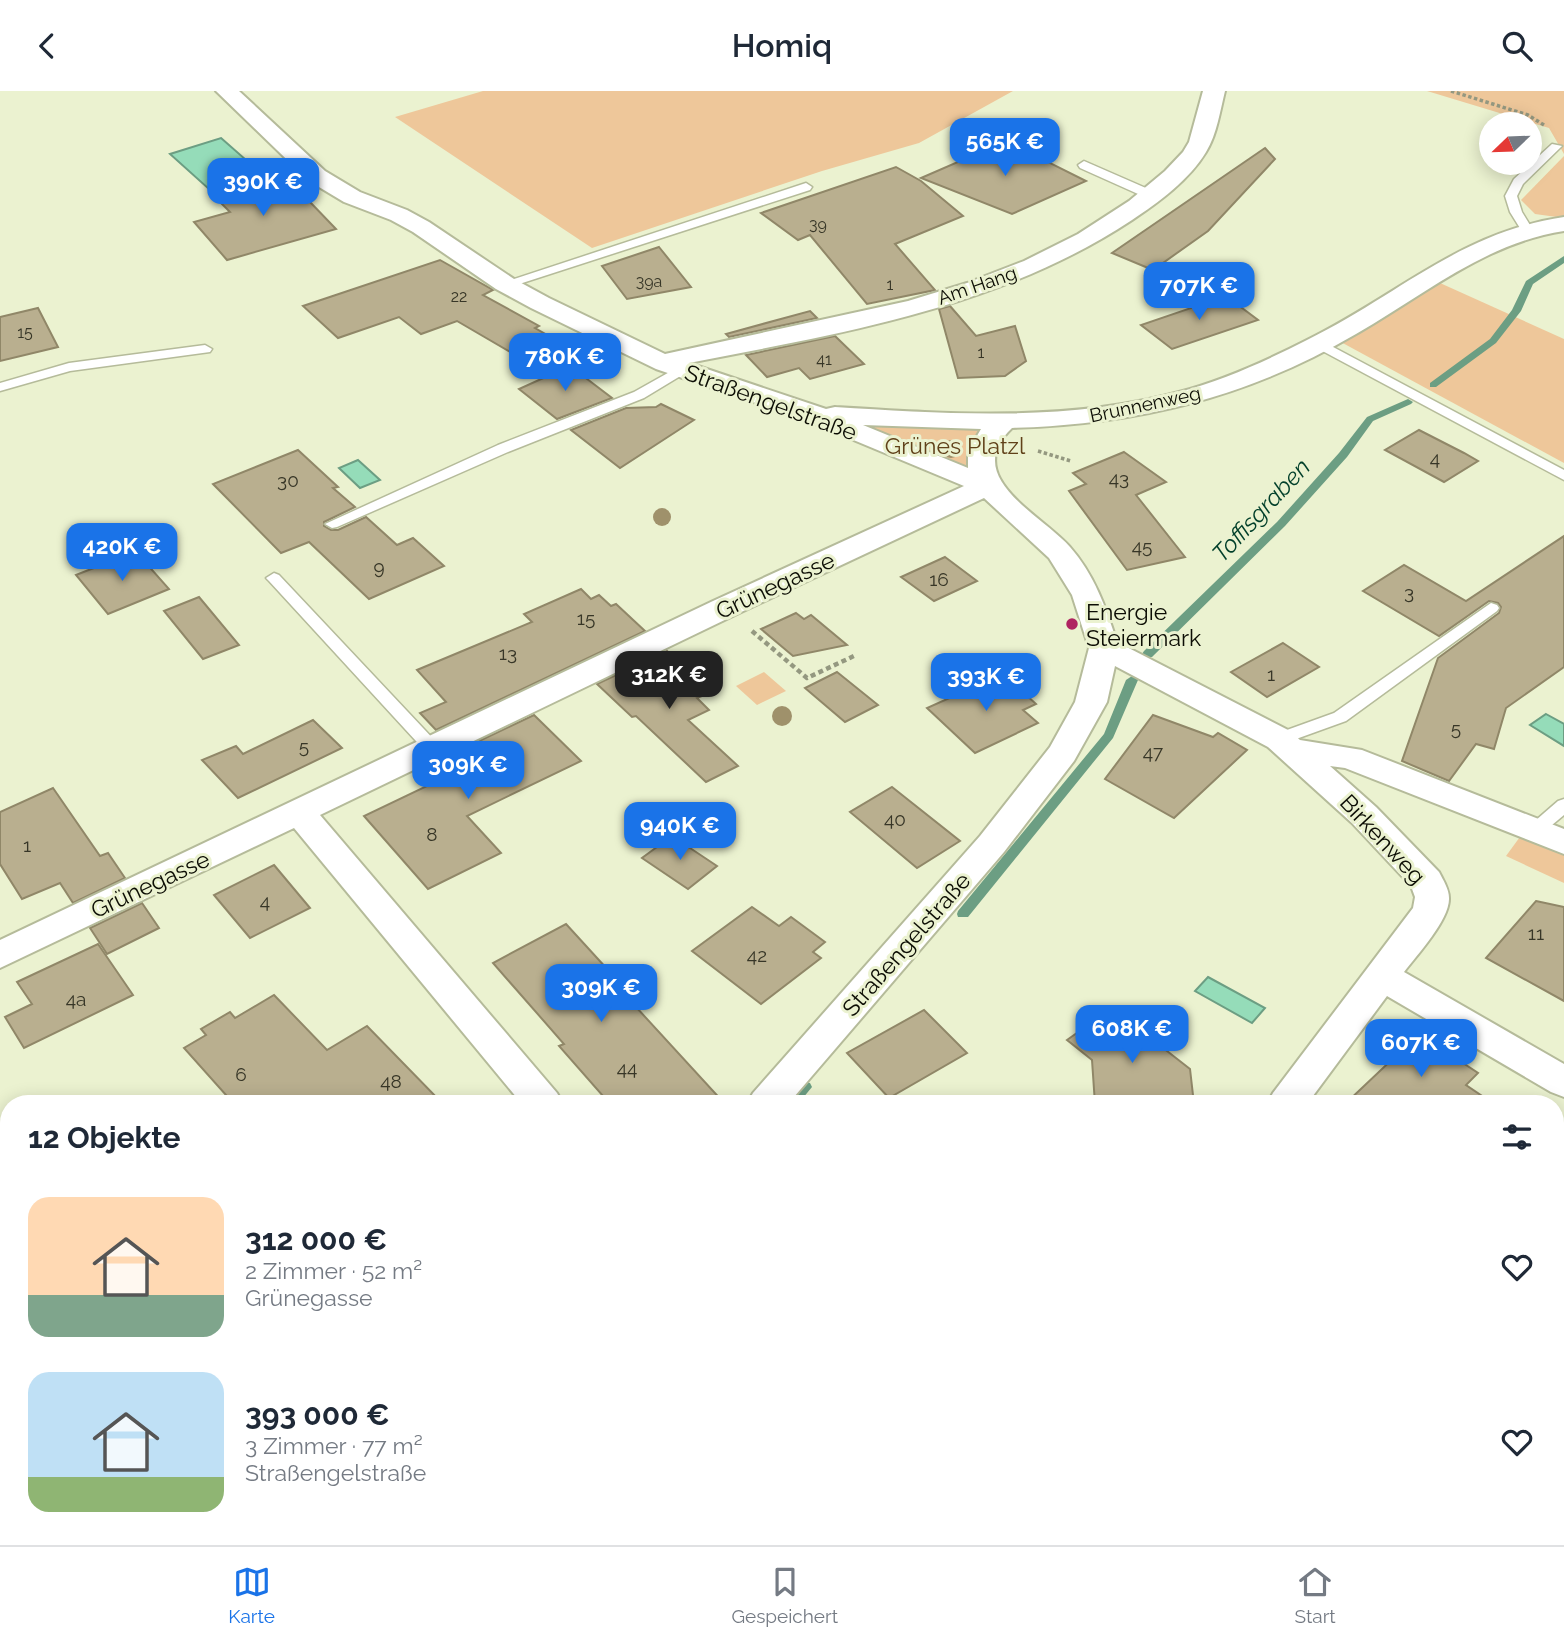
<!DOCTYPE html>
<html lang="de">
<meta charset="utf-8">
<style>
:root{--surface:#fff;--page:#f6f6f7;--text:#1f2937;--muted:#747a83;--line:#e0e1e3;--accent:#1a73e8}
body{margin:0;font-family:Raleway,sans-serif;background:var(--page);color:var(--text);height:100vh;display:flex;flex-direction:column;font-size:26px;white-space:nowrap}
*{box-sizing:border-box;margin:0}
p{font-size:23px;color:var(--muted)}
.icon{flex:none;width:38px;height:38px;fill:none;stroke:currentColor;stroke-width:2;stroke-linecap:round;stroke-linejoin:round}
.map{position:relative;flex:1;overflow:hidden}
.side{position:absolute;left:0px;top:1004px;width:1564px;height:450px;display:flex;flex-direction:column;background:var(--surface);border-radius:28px 28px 0 0;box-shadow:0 4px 18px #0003}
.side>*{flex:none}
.needle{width:46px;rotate:247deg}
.fabs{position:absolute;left:1479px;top:21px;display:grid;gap:14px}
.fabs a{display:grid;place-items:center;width:63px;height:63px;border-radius:50%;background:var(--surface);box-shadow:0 4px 18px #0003;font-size:35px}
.price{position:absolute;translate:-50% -60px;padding:0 16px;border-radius:14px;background:var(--accent);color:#fff;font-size:23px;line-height:46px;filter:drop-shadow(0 2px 4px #0008)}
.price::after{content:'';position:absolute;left:50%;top:42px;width:21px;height:16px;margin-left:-10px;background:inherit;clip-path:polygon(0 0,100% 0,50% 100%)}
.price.on{background:#222;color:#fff}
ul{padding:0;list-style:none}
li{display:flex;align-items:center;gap:21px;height:175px;padding:0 28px}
li span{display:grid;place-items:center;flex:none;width:196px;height:140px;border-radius:21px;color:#555}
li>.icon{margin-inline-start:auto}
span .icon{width:84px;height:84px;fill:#fffc;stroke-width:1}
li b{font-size:30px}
h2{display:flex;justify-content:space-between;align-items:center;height:84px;padding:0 28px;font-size:30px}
header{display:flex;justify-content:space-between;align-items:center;height:91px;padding:0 28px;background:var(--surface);font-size:32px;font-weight:600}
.tabs{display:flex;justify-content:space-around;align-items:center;height:98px;border-top:2px solid var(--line);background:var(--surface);font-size:19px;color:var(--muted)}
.tabs a{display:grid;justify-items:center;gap:4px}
.tabs .on{color:var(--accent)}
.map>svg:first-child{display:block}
.green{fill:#eec79a}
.water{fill:#95dcb9;stroke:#6c9e83;stroke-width:2}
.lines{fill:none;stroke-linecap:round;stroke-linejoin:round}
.stream{fill:#6c9e83;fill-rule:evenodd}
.building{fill:#b9af8f;stroke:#908768;stroke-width:2}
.lane-casing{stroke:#b5bb9a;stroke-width:3}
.street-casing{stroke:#b5bb9a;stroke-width:4}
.path-far1{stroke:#949880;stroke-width:3.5;stroke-dasharray:3.5 2.5;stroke-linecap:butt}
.path{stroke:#949880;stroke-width:4.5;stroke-dasharray:5 3.5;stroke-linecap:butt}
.lane{fill:#fff;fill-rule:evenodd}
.street{fill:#fff;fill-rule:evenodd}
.tree{fill:#9f916b}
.poi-dot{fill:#af2360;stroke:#ebf2d0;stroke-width:2.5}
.labels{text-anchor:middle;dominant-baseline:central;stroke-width:6;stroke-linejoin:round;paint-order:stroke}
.far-number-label{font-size:16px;fill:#373627}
.far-street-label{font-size:19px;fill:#0c0d04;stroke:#ebf2d0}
.number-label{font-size:19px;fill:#373627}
.street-label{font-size:23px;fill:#0c0d04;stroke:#ebf2d0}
.park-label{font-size:23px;fill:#604119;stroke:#ebf2d0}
.poi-label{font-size:23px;fill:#0c0d04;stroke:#ebf2d0;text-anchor:start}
.water-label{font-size:24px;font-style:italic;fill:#013f2a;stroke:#ebf2d0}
</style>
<header><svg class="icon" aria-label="back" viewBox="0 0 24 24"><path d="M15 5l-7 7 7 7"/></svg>Homiq<svg class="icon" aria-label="search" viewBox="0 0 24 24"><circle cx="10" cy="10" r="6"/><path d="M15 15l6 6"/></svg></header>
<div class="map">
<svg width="1564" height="1454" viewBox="0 0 1564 1454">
<rect width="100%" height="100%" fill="#ebf2d0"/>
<!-- green -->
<g class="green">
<path d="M483 0H1013L919 52 822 80 592 157 395 26Z"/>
<path d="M1427 0H1564V63L1549 37Z"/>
<path d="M1564 65V127L1535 123 1521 109Z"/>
<path d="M1440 192 1564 248V372L1339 250Z"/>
<path d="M812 323 1003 331 987 395Z"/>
<path d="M764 581 786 600 757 614 736 595Z"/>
<path d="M1564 737V792L1506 765 1525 739Z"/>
<path d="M1247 1446H1533L1544 1454H1238Z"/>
</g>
<!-- water -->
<g class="water">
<path d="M221 47 262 83 210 99 170 63Z"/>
<path d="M358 369 380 389 360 397 339 377Z"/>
<path d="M1546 623 1564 633V655L1530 634Z"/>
<path d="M1208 886 1265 917 1252 932 1195 900Z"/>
</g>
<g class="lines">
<!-- stream -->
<g class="stream">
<path d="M1564 165V172L1533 193 1521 220 1496 252 1436 296H1430V292L1490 248 1512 219 1526 190Z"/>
<path d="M1408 308 1413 311 1411 313 1373 330 1347 366 1285 435 1152 566H1144L1142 563 1144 560 1277 431 1339 362 1367 326Z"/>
<path d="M1132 585 1138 589 1113 647 968 826H958L957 823 958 820 1104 643 1126 589Z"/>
<path d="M805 991 810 992 812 996 798 1013H783L800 992Z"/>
<path d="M1130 1446H1150L1156 1454H1135Z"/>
</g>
</g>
<!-- building -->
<g class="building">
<path d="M1006 50 1086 90 1012 123 921 87Z"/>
<path d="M1265 57 1275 68 1208 140 1153 179 1112 162Z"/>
<path d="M896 76 921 90 963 125 895 153 935 199 867 213 810 144 798 149 761 122Z"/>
<path d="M284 84 336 138 227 169 194 131 230 121 213 104Z"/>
<path d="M659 156 691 196 627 208 602 175Z"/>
<path d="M440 169 493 199 483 204 539 235 535 237 547 244 512 262 457 230 421 243 399 226 338 247 303 215Z"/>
<path d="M1226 205 1258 229 1172 258 1141 234Z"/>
<path d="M950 215 976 245 1015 235 1026 270 1005 285 958 287 939 218Z"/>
<path d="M38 217 58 256 0 270V226Z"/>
<path d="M810 220 817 227 729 246 726 243Z"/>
<path d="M835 245 864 273 810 288 799 277 767 286 746 264Z"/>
<path d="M570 275 612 307 557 328 519 298Z"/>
<path d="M661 313 694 329 620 377 571 339 626 317 656 316Z"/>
<path d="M1419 339 1464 362 1478 370 1444 391 1385 359Z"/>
<path d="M298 359 338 396 333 397 355 416 324 431V435L331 439H338L366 426 397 454 413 447 444 475 369 508 309 451 281 462 213 393Z"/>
<path d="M1124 361 1166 391 1136 404 1185 466 1127 479 1069 400 1086 393 1073 382Z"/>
<path d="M1564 445V576L1506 617 1494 658 1476 653 1449 690 1402 670 1438 567 1499 522 1501 516 1498 512 1489 510 1439 545 1363 500 1404 474 1466 510Z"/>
<path d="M132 462 141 473 145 471 169 498 108 523 76 484Z"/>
<path d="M945 466 977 490 934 510 901 486Z"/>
<path d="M581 498 591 508 599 504 611 515 616 513 645 540 436 639 420 622 446 611 417 579 532 531 524 523Z"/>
<path d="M199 506 239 554 203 568 164 520Z"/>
<path d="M796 522 804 528 811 524 847 554 793 565 761 538Z"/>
<path d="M1283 552 1319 576 1267 606 1231 581Z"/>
<path d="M667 560 690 582 687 583 707 603 697 607 709 619 688 629 738 675 706 691 636 625 632 626 597 593Z"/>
<path d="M837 581 878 614 845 631 805 597Z"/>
<path d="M1003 583 1036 613 1023 619 1038 632 975 662 927 617Z"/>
<path d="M534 624 581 670 467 725 501 762 428 798 364 725 471 674 458 660Z"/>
<path d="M1153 624 1213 646 1218 642 1247 659 1174 727 1105 688Z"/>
<path d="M313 629 342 657 238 707 202 669 236 655 243 663Z"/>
<path d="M892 696 960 750 917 777 850 721Z"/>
<path d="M53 697 100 765 108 762 125 787 73 812 60 792 22 808 0 773V721Z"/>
<path d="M672 745 717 775 688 798 642 767Z"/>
<path d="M274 774 310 817 250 847 214 804Z"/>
<path d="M1536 810 1564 816V910L1486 867Z"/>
<path d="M142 812 159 837 107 863 90 837Z"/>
<path d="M752 816 779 835 791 826 825 851 813 861 821 867 761 913 692 860Z"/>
<path d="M566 833 640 914 636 916 725 1013H610L559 955 564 953 493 872Z"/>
<path d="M98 853 133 904 24 957 5 926 32 913 17 891Z"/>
<path d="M274 904 327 959 367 935 443 1013H234L184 957 206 944 201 938 230 921 235 927Z"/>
<path d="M1112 917 1190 978 1194 1013H1095L1092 969 1067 949Z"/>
<path d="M924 919 967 962 889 1007 847 962Z"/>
<path d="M1419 943 1478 982 1466 994 1494 1013H1345Z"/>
</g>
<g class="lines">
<defs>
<g id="lane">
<path d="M1552 53 1562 55 1523 93 1517 105 1522 121 1533 139 1531 142H1523L1510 121 1505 105 1514 88Z"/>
<path d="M1084 70 1155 101 1157 104 1147 107 1080 77 1078 74Z"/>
<path d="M806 92 812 96 810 99 510 196 505 197 499 193Z"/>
<path d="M1320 249 1564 379V389L1315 256V250Z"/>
<path d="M205 254 212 258 210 261 70 280 0 300V292L69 272Z"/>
<path d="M682 274 687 275V281L644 307 508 361 337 436 332 437 325 433 498 354 634 301Z"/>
<path d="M274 482 279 484 439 654 441 658 439 662H427L269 490 266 487Z"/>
<path d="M1491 512 1497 514 1499 517 1497 520 1346 630 1285 652H1273L1271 648 1273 644 1334 622Z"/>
<path d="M1564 708V724L1540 744H1528L1525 740 1528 736 1558 710Z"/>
<path d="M927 1446H956L960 1454H931Z"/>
</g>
<g id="street">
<path d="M216 0H239L325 80 360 101 407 119 429 131 514 188 549 207 665 263 908 210 967 192 1024 170 1078 143 1129 110 1165 80 1183 61 1189 51 1203 0H1225C1220 20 1217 43 1206 61 1189 89 1159 111 1132 129 999 217 842 242 689 272L826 318 835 316C948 323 1068 331 1179 301 1224 289 1266 270 1307 249 1399 204 1458 142 1564 126V140C1485 152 1424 204 1356 243 1247 307 1137 333 1012 337 960 386 1041 423 1070 456 1094 483 1106 517 1117 551L1290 640 1300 649 1362 659 1564 738V763L1345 677 1330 675 1376 716 1439 781C1443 789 1449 798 1449 807 1450 828 1417 864 1404 881L1564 973V1006L1551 1001 1387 905 1307 1013H1267L1273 1002 1413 817 1415 806 1411 795 1352 732 1268 656 1115 575 1107 611 1074 670 1004 761 788 1013H747L753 1002 980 745 1050 656 1075 611 1089 557 1072 504 1049 467 984 407 735 524 320 724 557 1002 563 1013H522L294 737 0 877V849L713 510 964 395 803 328 656 278 531 217 496 198 413 141 391 129 344 111 309 90ZM863 334 981 338 968 360V377Z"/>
<path d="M1556 1426 1564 1429V1454H1534L1531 1446H1556Z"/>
<path d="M217 1446H268L265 1454H213Z"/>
</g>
</defs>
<!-- lane casing -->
<use href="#lane" class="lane-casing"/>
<!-- street casing -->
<use href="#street" class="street-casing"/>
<!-- path-far1 -->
<g class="path-far1">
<path d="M1451 0 1528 24 1544 34"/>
<path d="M1038 360 1071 370"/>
</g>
<!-- path -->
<path class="path" d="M752 540 807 587 856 564"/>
<!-- lane -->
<use href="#lane" class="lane"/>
<!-- street -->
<use href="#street" class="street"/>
</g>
<!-- trees -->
<g class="tree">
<circle cx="951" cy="358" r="9"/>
<circle cx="662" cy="426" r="9"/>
<circle cx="782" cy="625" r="10"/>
</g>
<!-- markers -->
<circle class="poi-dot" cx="1072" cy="533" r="7"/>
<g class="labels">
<!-- far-number labels -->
<g class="far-number-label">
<text x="818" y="133">39</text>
<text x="649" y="190">39a</text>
<text x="890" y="193">1</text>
<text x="459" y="205">22</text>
<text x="25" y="241">15</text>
<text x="981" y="261">1</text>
<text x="824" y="268">41</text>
</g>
<!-- far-street labels -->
<g class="far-street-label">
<text transform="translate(977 194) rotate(-19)">Am Hang</text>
<text transform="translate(1145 313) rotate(-12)">Brunnenweg</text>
</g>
<!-- number labels -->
<g class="number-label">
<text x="1435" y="367">4</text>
<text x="1119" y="387">43</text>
<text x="288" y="389">30</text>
<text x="1142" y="455">45</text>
<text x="379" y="476">9</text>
<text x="939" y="488">16</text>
<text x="1409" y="501">3</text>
<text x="586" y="527">15</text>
<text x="508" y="562">13</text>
<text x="1271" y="583">1</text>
<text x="1456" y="637">5</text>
<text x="304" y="655">5</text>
<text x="1153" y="661">47</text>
<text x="895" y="728">40</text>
<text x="432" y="743">8</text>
<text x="27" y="754">1</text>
<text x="265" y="810">4</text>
<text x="1536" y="842">11</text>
<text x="757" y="864">42</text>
<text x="76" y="908">4a</text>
<text x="627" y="977">44</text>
<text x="241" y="983">6</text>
<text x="391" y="990">48</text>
</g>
<!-- street labels -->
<g class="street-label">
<text transform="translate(771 311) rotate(20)">Straßengelstraße</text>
<text transform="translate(775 494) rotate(-25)">Grünegasse</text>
<text transform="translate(1383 748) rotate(47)">Birkenweg</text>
<text transform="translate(150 793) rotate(-25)">Grünegasse</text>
<text transform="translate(906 853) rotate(-49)">Straßengelstraße</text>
</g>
<!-- park labels -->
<g class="park-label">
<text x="955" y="354">Grünes Platzl</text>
</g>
<!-- poi labels -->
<g class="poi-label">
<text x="1086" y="520">Energie<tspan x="1086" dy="26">Steiermark</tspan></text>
</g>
<!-- water labels -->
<g class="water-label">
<text transform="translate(1261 419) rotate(-47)">Toffisgraben</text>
</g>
</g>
</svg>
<div class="fabs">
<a><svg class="needle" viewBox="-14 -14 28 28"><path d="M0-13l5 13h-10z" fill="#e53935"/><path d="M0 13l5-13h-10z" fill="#747a83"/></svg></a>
</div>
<b class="price" style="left:1005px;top:87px">565K €</b>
<b class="price" style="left:263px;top:127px">390K €</b>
<b class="price" style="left:1199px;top:231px">707K €</b>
<b class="price" style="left:565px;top:302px">780K €</b>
<b class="price" style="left:122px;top:492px">420K €</b>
<b class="price on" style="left:669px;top:620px">312K €</b>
<b class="price" style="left:986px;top:622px">393K €</b>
<b class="price" style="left:468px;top:710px">309K €</b>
<b class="price" style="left:680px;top:771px">940K €</b>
<b class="price" style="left:601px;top:933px">309K €</b>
<b class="price" style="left:1132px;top:974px">608K €</b>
<b class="price" style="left:1421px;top:988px">607K €</b>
<section class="side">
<h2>12 Objekte<svg class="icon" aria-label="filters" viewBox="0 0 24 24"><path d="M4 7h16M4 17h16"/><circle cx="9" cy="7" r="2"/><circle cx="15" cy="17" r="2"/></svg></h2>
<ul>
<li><span style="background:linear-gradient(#ffd9b3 70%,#7fa58c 0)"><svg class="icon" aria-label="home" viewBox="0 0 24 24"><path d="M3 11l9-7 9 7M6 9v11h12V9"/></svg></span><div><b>312 000 €</b><p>2 Zimmer · 52 m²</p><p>Grünegasse</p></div><svg class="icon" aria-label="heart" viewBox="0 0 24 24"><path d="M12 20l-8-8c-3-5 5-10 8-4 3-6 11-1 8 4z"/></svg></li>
<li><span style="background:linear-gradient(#bfe0f5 75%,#8fb573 0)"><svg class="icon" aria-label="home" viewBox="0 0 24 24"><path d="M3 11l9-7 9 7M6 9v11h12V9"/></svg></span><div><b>393 000 €</b><p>3 Zimmer · 77 m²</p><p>Straßengelstraße</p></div><svg class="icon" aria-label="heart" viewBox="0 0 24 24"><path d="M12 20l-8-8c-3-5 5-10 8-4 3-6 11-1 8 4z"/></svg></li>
</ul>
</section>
</div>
<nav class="tabs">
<a class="on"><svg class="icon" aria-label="map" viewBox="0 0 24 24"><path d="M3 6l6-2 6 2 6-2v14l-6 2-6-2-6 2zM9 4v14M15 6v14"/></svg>Karte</a>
<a><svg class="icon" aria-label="saved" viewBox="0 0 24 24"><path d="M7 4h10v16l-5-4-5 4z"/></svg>Gespeichert</a>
<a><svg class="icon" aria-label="home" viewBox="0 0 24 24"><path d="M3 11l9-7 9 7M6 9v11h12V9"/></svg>Start</a>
</nav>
